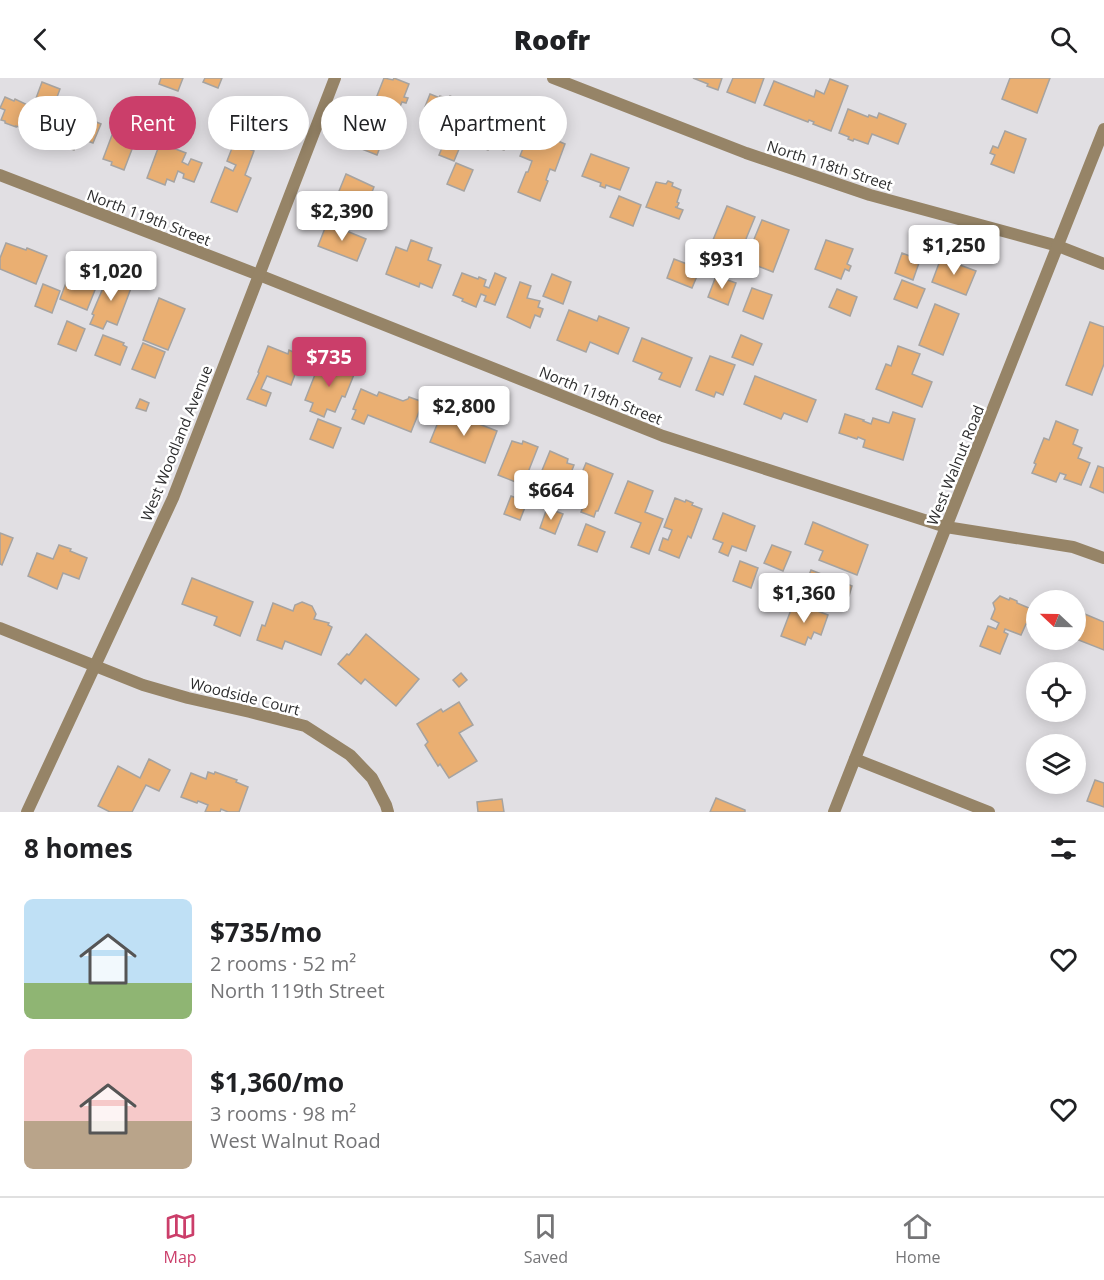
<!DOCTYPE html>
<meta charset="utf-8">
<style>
:root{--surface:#fff;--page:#f6f6f6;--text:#202124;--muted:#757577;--line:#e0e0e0;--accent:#cb3e6a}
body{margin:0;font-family:"Open Sans",sans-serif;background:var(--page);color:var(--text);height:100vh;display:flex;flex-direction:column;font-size:22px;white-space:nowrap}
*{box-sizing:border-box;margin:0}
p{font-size:20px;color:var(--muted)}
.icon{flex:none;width:33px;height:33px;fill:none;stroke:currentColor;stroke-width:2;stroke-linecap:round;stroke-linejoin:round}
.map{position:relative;height:734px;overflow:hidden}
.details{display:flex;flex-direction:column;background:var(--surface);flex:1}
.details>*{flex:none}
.banner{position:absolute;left:18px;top:18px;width:600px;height:54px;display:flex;gap:12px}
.needle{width:39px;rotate:292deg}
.controls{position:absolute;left:1026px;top:512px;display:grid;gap:12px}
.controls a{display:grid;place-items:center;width:60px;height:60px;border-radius:50%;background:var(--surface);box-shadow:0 3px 15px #0003;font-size:30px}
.price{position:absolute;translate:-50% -51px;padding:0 14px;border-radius:6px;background:#fff;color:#222;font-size:20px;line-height:39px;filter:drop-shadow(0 2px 3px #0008)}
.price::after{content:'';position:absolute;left:50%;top:36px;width:18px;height:14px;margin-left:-9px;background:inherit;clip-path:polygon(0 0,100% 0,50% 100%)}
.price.on{background:var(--accent);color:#fff}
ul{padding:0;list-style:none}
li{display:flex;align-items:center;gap:18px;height:150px;padding:0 24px}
li span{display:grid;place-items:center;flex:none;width:168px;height:120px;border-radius:9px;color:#555}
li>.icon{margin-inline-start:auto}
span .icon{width:72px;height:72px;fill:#fffc;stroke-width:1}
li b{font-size:26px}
h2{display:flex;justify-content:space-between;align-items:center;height:72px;padding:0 24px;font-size:26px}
.pill{padding:0 21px;border-radius:27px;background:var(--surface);box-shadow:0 3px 15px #0003;font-size:21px;line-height:54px}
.pill.on{background:var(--accent);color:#fff}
header{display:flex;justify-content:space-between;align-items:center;height:78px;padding:0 24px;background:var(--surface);font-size:27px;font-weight:800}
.tab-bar{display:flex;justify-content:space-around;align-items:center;height:84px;border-top:2px solid var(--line);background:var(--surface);font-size:16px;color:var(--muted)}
.tab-bar a{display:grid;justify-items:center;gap:3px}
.tab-bar .on{color:var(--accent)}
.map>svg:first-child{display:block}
.building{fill:#eaaf72;stroke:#a6a3a0;stroke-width:1.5}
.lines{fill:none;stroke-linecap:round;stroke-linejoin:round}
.minor{stroke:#968467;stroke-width:12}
.labels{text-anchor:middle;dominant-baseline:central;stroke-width:5;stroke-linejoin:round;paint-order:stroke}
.street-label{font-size:15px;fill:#2d2d2e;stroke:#fff}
</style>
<header><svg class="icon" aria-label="back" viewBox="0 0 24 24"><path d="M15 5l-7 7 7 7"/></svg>Roofr<svg class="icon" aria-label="search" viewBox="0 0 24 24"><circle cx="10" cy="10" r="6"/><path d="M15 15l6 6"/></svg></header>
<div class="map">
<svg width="1104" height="734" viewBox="0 0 1104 734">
<rect width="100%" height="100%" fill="#e1dfe3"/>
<!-- building -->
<g class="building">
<path d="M161 0H183L178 13 159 6Z"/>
<path d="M205 0H222L218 10 203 4Z"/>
<path d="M384 0 393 2 394 0 409 6 404 19 408 20 406 25 402 24 398 33 389 30 386 39 371 33Z"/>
<path d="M693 0H722L718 12 707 8 708 6Z"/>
<path d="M733 0H764L755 25 727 14Z"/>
<path d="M1010 0H1050L1037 35 1002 21Z"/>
<path d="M830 1 848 8 831 53 813 46 814 44 809 42 808 44 764 27 774 3 814 19 816 12 824 16Z"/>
<path d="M42 4 60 11 53 30 35 23Z"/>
<path d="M430 16 440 20V18L449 21 450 18 457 21 455 26 454 25 449 37 452 38 451 43 447 41 444 50 436 47 437 46 421 39Z"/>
<path d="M5 19 14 23 15 21 34 30 25 51 16 48V49L5 45V43L1 42 5 32 0 30Z"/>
<path d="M254 21 277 30 268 50 246 41Z"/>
<path d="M848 31 868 39 869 37 877 40 879 35 906 46 898 66 872 56 868 66 854 61 853 63 848 61 849 59 839 55Z"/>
<path d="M142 35 165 44 156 68 132 58Z"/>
<path d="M490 37 504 43 503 45 513 49 504 72 490 67 488 72 478 68Z"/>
<path d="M61 39 76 45 77 43 84 46 81 52 85 53 89 41 101 46 93 65 79 60 74 72 61 67V65L52 61Z"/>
<path d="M1005 53 1026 61 1014 95 991 86 995 77 990 75 993 68 998 70Z"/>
<path d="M363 56 378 62V60L381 61 380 63 382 64 377 77 357 69Z"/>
<path d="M112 57 134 66 124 92 111 87 112 84 103 81Z"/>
<path d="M447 58 462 64 454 83 439 77Z"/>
<path d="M541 59 550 63 551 60 565 66 555 93 550 91 546 102 548 103 540 123 518 114 526 94H528L532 83 520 78 525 65 537 70Z"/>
<path d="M160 65 186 75 182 84 188 87 191 81 202 85 194 104 183 100 184 96 178 93 174 104 167 101 165 107 147 100Z"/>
<path d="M234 65 254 73 245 97 251 100 237 134 211 124 225 89 233 93 236 87 227 83Z"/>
<path d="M591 76 629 90 620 112 606 107 605 110 600 108 601 105 582 98Z"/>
<path d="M456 85 473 92 464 113 447 106Z"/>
<path d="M346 96 374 109 368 124 361 121 359 126 337 118Z"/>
<path d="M668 103 673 105 672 108 681 112 677 124 679 125 677 129H675L683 132 679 141 646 129 656 104 666 106Z"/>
<path d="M619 118 641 127 633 148 610 139Z"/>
<path d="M727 128 755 139 741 173 736 171 733 180 714 173 717 164 713 162Z"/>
<path d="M762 142 789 152 773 194 745 183Z"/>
<path d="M327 145 366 161 357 183 318 168Z"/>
<path d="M411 162 432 170 428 182 441 187 432 210 420 205 419 209 386 196 396 169 407 173Z"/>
<path d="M826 162 853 171 847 186 851 188 849 193 845 191 841 201 815 191Z"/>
<path d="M6 165 26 172 27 170 47 178 36 206 0 191V180Z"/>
<path d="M902 175 920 182 913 202 895 195Z"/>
<path d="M941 180 976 193 966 217 932 204Z"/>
<path d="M674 181 700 191 692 210 667 200Z"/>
<path d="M73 186 101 197 87 232 60 221Z"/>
<path d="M462 195 478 201 479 199 486 202 484 208 489 210 495 195 506 200 495 227 484 223 486 218 481 216 476 229 462 223 463 221 453 217Z"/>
<path d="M109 196 133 205 117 247 107 243 103 251 90 246 94 237 92 236Z"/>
<path d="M552 196 571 204 563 226 543 218Z"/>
<path d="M716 198 736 205 728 227 708 219Z"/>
<path d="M902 202 925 211 917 230 894 221Z"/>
<path d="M520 204 531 208 527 220 540 223 538 229 543 231 540 239 535 237 530 250 507 239Z"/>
<path d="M43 206 60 213 52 235 35 228Z"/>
<path d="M752 210 772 217 763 241 743 233Z"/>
<path d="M837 211 857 219 850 238 829 229Z"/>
<path d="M159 220 185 231 168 272 143 262Z"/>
<path d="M935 226 959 236 943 277 919 267Z"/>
<path d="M569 232 597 243 599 238 629 250 618 276 590 264 586 274 557 262Z"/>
<path d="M67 243 85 251 76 273 58 266Z"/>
<path d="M1090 244 1104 249V286L1092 317 1066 307Z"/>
<path d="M103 257 124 265 123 267 127 269 120 287 95 277Z"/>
<path d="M741 257 762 266 753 287 732 279Z"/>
<path d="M642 260 692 280 680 309 659 301 662 295 633 283Z"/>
<path d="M143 265 165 274 155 300 132 291Z"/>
<path d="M268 268 288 276 289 272 302 278 291 307 267 298 261 311 271 315 266 328 247 321 259 295 258 294Z"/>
<path d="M898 268 920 276 912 296 932 304 922 329 876 311 886 286 891 288Z"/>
<path d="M710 278 735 287 723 317 716 314 714 319 696 312Z"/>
<path d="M320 284 334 289 335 286 355 294 345 319 342 318 335 334 327 331 324 339 310 333 313 325 305 322Z"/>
<path d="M755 298 816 322 807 344 784 335 781 341 744 326Z"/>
<path d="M361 311 377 318 379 314 403 323 408 321 409 319 423 324 411 354 368 337 364 346 352 341 356 332 353 331Z"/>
<path d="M140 321 149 325 146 333 136 330Z"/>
<path d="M443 332 497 353 485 385 430 364Z"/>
<path d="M893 334 915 341 903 382 863 369 865 362 858 359 857 361 839 355 845 336 864 342 863 343 871 346 873 340 889 345Z"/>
<path d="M318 341 341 350 333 370 310 361Z"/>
<path d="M1056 343 1078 352 1073 366 1082 370 1078 380 1090 385 1081 407 1064 401 1066 397 1060 395 1056 404 1032 395 1036 386 1034 385 1044 360 1049 362Z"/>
<path d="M512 363 522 366 523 363 538 369 523 407 498 397Z"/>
<path d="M550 373 568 381 567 385 574 387 562 418 536 407Z"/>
<path d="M586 385 613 396 598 433H596L594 439 581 434 583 429 570 423Z"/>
<path d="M1098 388 1104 390V415L1090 409Z"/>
<path d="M628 403 653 413 645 434 663 441 649 476 631 469 641 445 615 435Z"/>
<path d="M511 418 527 424 520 442 504 436Z"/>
<path d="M675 420 685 424 686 422 693 425 692 427 702 431 691 460 688 458 679 480 659 472 663 460 668 462 672 452 664 449Z"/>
<path d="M547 430 563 436 555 456 540 450Z"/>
<path d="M723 435 755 448 746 473 732 468 728 478 719 474 723 465 713 461Z"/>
<path d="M813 444 868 467 857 497 819 482 823 473 805 466Z"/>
<path d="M586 446 605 454 597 474 578 467Z"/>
<path d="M0 455 13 460 2 487 0 486Z"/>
<path d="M59 467 71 471 70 473 87 480 79 501 63 495 57 511 28 498 37 475 53 481Z"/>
<path d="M772 467 791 474 783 493 764 485Z"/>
<path d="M740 483 758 490 751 510 733 503Z"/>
<path d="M811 492 852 508 849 518H846L840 533 801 518Z"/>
<path d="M192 500 253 524 240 558 214 547 217 539 182 526Z"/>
<path d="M1000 518 1009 522 1010 520 1017 523V525L1036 533V539L1033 548 1026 546 1021 557 1005 551 1004 554 1008 556 1000 576 980 568 988 548 996 551 999 545 991 541 995 531 993 525Z"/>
<path d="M302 524 312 528 316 536 314 541 329 545 328 547 332 549 321 577 285 563 282 571 257 562 262 547 265 548 273 525 293 533 295 527Z"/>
<path d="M794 524 828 537 821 557 814 554 811 561 808 559 805 567 781 558Z"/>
<path d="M1076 534 1079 536 1080 534 1104 544V572L1076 561Z"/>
<path d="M366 556 419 601 396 628 365 601 361 606 338 586 347 576 349 577Z"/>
<path d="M461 595 467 602 459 609 453 602Z"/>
<path d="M459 624 473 647 459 655 477 683 449 700 440 686 438 688 425 667 428 664 417 646 441 631 443 634Z"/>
<path d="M149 681 170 692 159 713 146 707 132 734H110L98 728 118 688 140 700Z"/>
<path d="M208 694 214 696 215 694 237 702 236 704 248 709 239 734H228L221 731 220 734H205L208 727 198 723 197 725 181 719 191 695 206 701Z"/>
<path d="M1095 702 1104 705V729L1087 723Z"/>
<path d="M716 720 745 732V734H710Z"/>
<path d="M502 721 504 734H478L477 724Z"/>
</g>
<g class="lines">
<!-- minor -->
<g class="minor">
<path d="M553 0 746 75 870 117 1058 168 1104 186"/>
<path d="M0 97 259 197 663 358 946 449 1073 469 1104 480"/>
<path d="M0 550 143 607 188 620 250 634 305 648 350 677 372 700 386 727 388 734"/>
<path d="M855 681 989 734"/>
<path d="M27 734 173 420 335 0"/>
<path d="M834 734 946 449 1104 51"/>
</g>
</g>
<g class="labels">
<!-- street labels -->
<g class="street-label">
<text transform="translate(830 87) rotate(18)">North 118th Street</text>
<text transform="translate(149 139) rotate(21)">North 119th Street</text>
<text transform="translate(601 317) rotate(22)">North 119th Street</text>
<text transform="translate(176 365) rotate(-68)">West Woodland Avenue</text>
<text transform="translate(955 387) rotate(-68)">West Walnut Road</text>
<text transform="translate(245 618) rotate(14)">Woodside Court</text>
</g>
</g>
</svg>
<div class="controls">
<a><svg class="needle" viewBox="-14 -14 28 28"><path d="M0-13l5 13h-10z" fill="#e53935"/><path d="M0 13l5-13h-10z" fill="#757577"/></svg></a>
<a><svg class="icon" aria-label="locate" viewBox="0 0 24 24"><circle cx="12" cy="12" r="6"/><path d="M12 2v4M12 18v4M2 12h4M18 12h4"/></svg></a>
<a><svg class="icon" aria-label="layers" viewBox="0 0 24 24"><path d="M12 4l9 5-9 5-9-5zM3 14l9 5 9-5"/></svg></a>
</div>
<b class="price" style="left:342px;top:164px">$2,390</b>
<b class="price" style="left:954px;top:198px">$1,250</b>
<b class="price" style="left:722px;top:212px">$931</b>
<b class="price" style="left:111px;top:224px">$1,020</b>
<b class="price on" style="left:329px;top:310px">$735</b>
<b class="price" style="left:464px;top:359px">$2,800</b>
<b class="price" style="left:551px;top:443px">$664</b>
<b class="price" style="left:804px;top:546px">$1,360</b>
<div class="banner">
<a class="pill">Buy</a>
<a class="pill on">Rent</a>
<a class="pill">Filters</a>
<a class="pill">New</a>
<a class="pill">Apartment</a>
</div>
</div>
<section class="details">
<h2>8 homes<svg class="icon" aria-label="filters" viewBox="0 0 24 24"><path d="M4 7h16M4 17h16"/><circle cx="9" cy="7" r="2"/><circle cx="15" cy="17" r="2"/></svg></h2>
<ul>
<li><span style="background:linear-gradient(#bfe0f5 70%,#8fb573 0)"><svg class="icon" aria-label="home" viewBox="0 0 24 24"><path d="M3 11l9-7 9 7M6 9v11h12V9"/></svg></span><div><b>$735/mo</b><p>2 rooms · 52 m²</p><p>North 119th Street</p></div><svg class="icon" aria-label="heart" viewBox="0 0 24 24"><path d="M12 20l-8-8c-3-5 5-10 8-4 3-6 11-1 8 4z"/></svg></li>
<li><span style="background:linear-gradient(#f6c9c9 60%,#b9a48a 0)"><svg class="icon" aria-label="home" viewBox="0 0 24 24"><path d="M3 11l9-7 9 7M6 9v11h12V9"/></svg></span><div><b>$1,360/mo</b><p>3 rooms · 98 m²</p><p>West Walnut Road</p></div><svg class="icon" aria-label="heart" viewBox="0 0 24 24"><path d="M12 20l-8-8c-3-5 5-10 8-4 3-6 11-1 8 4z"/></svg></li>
</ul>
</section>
<nav class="tab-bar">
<a class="on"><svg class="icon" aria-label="map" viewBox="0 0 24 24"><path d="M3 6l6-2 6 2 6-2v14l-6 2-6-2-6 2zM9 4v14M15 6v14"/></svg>Map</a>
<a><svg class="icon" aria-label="saved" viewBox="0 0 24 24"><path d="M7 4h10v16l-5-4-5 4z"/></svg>Saved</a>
<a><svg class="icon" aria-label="home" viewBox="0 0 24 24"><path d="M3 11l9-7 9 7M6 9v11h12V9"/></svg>Home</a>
</nav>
